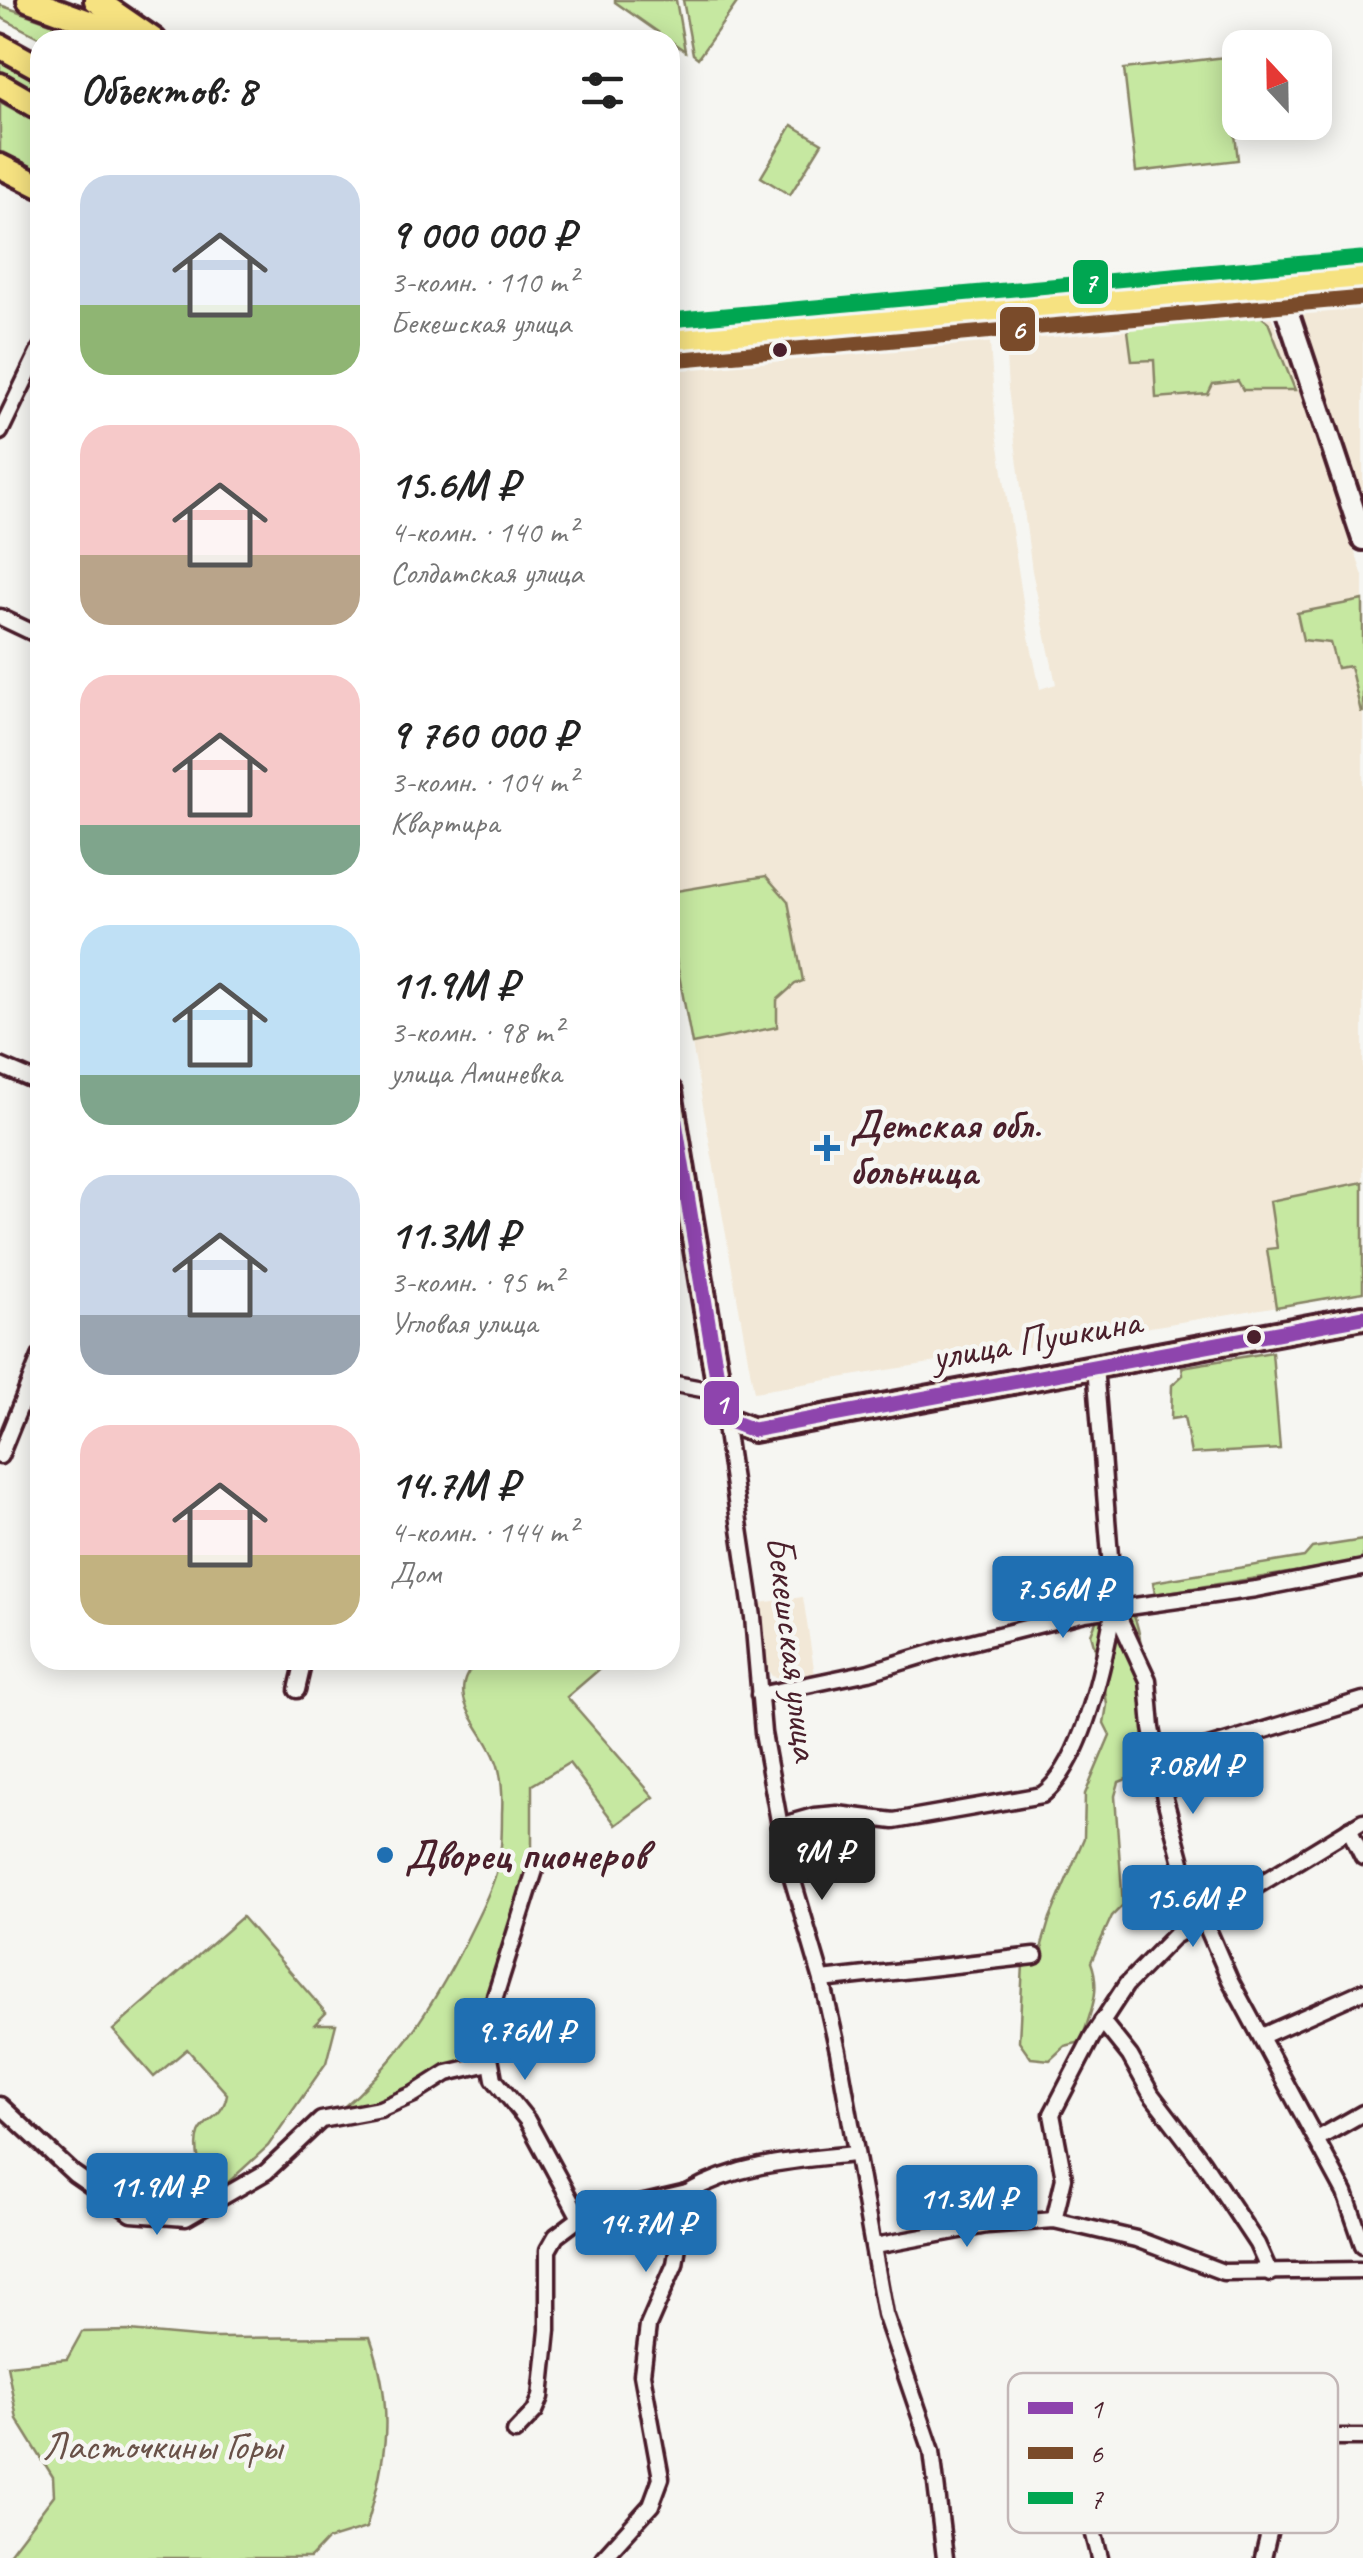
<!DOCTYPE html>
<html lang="ru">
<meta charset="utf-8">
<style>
:root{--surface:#fff;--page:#f2f2f2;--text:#222;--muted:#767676;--accent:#1f6fb2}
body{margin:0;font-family:Caveat,sans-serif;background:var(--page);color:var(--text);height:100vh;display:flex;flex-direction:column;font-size:38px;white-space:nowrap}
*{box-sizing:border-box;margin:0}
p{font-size:32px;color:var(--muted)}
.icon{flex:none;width:55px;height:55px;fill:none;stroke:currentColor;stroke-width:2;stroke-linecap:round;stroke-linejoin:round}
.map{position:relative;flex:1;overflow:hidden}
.details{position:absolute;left:30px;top:30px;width:650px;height:1640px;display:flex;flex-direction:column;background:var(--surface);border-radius:30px;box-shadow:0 5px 25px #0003}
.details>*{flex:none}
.needle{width:65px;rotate:338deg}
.tools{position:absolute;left:1222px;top:30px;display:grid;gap:20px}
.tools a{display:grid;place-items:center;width:110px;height:110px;border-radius:20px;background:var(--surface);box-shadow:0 5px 25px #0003;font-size:50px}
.price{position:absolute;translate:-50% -85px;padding:0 22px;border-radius:10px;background:var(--accent);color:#fff;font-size:32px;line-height:65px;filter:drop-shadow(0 2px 5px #0008)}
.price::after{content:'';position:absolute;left:50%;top:60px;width:30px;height:22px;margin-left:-15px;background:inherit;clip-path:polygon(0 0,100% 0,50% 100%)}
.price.current{background:#222;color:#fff}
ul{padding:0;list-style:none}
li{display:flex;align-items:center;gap:30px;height:250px;padding:0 50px}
li span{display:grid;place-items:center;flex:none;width:280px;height:200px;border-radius:30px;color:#555}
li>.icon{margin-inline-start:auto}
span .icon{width:120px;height:120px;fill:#fffc;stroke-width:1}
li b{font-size:42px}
h2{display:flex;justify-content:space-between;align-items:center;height:120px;padding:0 50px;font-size:42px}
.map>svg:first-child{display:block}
.built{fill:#f2e8d7}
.green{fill:#c6e8a1;stroke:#888466;stroke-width:2.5}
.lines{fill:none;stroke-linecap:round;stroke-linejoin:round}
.minor-casing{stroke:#4a1f2b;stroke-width:21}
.secondary-casing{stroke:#4a1f2b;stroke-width:28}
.primary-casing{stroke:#4a1f2b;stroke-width:30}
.minor{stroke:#f6f6f2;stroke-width:14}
.secondary{stroke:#f6f6f2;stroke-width:20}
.primary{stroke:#f6e281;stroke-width:22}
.bus-1-casing{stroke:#f6f6f2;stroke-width:22}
.bus-2-casing{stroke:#f6f6f2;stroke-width:22}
.bus-3-casing{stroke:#f6f6f2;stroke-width:22}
.bus-1{stroke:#8e44ad;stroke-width:15}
.bus-2{stroke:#7a4b2a;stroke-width:15}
.bus-3{stroke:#00a651;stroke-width:15}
.bus-dot{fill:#4a1f2b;stroke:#f6f6f2;stroke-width:4}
.poi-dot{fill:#1f6fb2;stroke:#f6f6f2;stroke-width:4}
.labels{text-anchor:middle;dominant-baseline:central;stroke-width:9;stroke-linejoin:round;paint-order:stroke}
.poi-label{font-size:40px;font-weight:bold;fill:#4a1f2b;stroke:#f6f6f2;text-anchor:start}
.street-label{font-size:40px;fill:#4a1f2b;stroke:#f6f6f2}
.park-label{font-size:40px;fill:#695148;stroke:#f6f6f2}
.key{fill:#f6f6f2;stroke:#c2b6b6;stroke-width:2.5}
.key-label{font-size:28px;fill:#4a1f2b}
.line-badge{stroke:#f6f6f2;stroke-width:4}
.badge-label{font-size:28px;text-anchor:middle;font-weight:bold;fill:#fff}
</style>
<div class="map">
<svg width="1363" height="2558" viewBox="0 0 1363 2558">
<rect width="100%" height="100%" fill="#f6f6f2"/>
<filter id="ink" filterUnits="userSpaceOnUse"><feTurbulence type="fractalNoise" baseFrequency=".01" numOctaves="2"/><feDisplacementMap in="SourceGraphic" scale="20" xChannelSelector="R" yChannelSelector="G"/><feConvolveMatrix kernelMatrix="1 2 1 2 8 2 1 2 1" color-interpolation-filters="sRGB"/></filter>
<g filter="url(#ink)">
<!-- built -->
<g class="built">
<path d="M1363 301V502L1296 305Z"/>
<path d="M1261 310 1271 316 1301 389 1363 576V1292L754 1392 692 1044 776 1027 777 1000 795 984 803 982 766 876 670 892V361L989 329 996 427 1027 627 1040 689 1056 684 1032 571 1008 389 1004 326Z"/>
<path d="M803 1597 815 1675 790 1680 772 1676 766 1667 759 1603Z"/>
</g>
<!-- green -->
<g class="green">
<path d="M615 0H676L685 51 615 2Z"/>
<path d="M683 0H739L698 58 693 54Z"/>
<path d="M0 5 99 40H44L0 17Z"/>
<path d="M1226 57 1238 160 1136 172 1124 69Z"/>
<path d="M0 59 40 81V98L0 76Z"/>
<path d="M0 102 40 124V176L0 157Z"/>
<path d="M792 125 822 143 790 195 761 177Z"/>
<path d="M1258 314 1268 322 1295 390H1243L1238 381 1213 384 1208 394 1156 398 1154 360 1132 361 1127 323Z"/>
<path d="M1363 600V712H1361L1350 666 1337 668 1330 643 1303 640 1297 613Z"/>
<path d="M766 876 788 901 803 981 795 984 777 1000V1027L692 1044 670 927V892Z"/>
<path d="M1363 1182V1292L1276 1307 1267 1249 1277 1248 1270 1201Z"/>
<path d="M1272 1352 1280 1449 1191 1454 1184 1417 1171 1419 1172 1385 1183 1375 1182 1367Z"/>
<path d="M1363 1540V1561L1155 1594 1153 1582 1304 1557 1312 1548Z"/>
<path d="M1131 1610C1147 1637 1146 1720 1149 1756L1147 1771 1119 1782 1115 1796 1123 1905 1112 1916 1091 1962C1102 1991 1090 2013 1081 2042L1065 2046 1050 2060 1031 2058 1019 2041 1023 1964 1037 1962 1044 1953 1042 1945 1050 1918 1084 1838 1085 1794 1110 1735 1104 1723 1107 1705 1104 1681 1091 1634 1097 1619Z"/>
<path d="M480 1660H610L567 1697 654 1797 616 1825 569 1763 532 1785V1856L487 2000 480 2056 376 2104 338 2112C395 2065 432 2008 465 1943 476 1920 489 1897 496 1873 502 1855 502 1831 502 1813 503 1798 502 1774 496 1760 484 1727 439 1693 480 1660Z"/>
<path d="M242 1917 326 2013 315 2024H336L326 2063 268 2146 222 2188 190 2191 189 2176 199 2162C189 2113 221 2129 227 2094L187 2049 154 2077 113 2030Z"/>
<path d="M129 2331 207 2338 370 2337C395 2409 387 2457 366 2528L327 2540 310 2558H6L54 2495 53 2477 17 2419 7 2365 67 2359 82 2332Z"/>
</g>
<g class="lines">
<defs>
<g id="minor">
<path d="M0 432 40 349"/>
<path d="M0 617 40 636"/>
<path d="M0 1066 40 1083"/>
<path d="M1095 1366 1114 1607 1148 1680 1152 1728 1165 1799 1187 1881 1230 1980 1345 2193 1363 2245"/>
<path d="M670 1383 718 1392"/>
<path d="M724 1419 753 1617 763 1733 785 1854 822 1980 838 2051 885 2314 932 2451 945 2558"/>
<path d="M0 1456 40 1357"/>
<path d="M297 1690 304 1660"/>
<path d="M759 1695 869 1672 951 1647 1085 1613 1256 1589 1363 1568"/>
<path d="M1159 1762 1363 1700"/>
<path d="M779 1826 814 1816 837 1814 894 1821 1042 1795C1084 1764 1105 1658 1114 1607"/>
<path d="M1349 1829 1363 1857"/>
<path d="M536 1867 492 2006 487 2040 494 2079 527 2120 580 2218 687 2193"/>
<path d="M822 1980 1035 1956"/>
<path d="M1102 2021 1130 2056 1151 2094 1202 2161 1257 2244 1270 2273"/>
<path d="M1262 2036 1363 1991"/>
<path d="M0 2105 74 2174 132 2214 186 2218 266 2172 321 2120 380 2109 414 2094 447 2073 485 2064 489 2058"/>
<path d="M1317 2139 1363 2113"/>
<path d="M1054 2220 1064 2178 1052 2114 1092 2037 1126 1985 1173 1937 1363 1821"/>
<path d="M875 2246 987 2225 1054 2220 1136 2239 1223 2272 1363 2270"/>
<path d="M515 2432 535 2411 541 2397 548 2330V2250L556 2236 580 2218"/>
<path d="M603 2558 651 2505 661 2478 642 2374 648 2326 675 2264 687 2193C739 2163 796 2160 854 2154"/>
<path d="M1100 2558 1081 2484 1083 2431 1094 2426 1292 2437H1363"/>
<path d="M1263 2558 1292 2437"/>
</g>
<path id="secondary" d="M1278 284 1363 539"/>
<g id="primary">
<path d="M29 0 138 40"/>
<path d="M96 0 154 40"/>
<path d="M0 46 40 68"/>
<path d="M0 85 40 108"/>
<path d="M0 166 40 186"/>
<path d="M670 340 1363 278"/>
<path d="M670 1092 724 1419 753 1430 1363 1317"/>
</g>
</defs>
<!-- minor casing -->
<use href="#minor" class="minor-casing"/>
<!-- secondary casing -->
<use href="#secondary" class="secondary-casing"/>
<!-- primary casing -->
<use href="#primary" class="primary-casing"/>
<!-- minor -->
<use href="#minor" class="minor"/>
<!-- secondary -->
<use href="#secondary" class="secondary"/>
<!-- primary -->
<use href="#primary" class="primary"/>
<defs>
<g id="bus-1">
<path d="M670 1092 724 1419"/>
<path d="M724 1419 753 1430 1363 1317"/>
</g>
<path id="bus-2" d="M672 360 1363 298"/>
<path id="bus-3" d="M670 320 1361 258"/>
</defs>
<!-- bus-1 casing -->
<use href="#bus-1" class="bus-1-casing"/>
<!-- bus-2 casing -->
<use href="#bus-2" class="bus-2-casing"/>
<!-- bus-3 casing -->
<use href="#bus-3" class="bus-3-casing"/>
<!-- bus-1 -->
<use href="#bus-1" class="bus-1"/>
<!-- bus-2 -->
<use href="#bus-2" class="bus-2"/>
<!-- bus-3 -->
<use href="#bus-3" class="bus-3"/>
</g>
</g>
<!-- markers -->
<g class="bus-dot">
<circle cx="780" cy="350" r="9"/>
<circle cx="1254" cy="1337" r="9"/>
</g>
<g class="poi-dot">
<path d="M822 1133h10v10h10v10h-10v10h-10v-10h-10v-10h10z"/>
<circle cx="385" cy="1855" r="10"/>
</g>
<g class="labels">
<!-- poi labels -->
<g class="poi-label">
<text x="850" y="1125">Детская обл.<tspan x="850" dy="46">больница</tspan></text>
<text x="405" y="1855">Дворец пионеров</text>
</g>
<!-- street labels -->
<g class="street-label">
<text transform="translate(1036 1339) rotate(-10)">улица Пушкина</text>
<text transform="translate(793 1648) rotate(83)">Бекешская улица</text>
</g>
<!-- park labels -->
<g class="park-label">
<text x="162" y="2446">Ласточкины Горы</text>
</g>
</g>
<!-- legend -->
<rect x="1008" y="2373" width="330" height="160" rx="15" class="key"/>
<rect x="1028" y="2402" width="45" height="12" fill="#8e44ad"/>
<rect x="1028" y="2447" width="45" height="12" fill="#7a4b2a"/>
<rect x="1028" y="2492" width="45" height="12" fill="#00a651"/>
<g class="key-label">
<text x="1090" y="2418">1</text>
<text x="1090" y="2463">6</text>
<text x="1090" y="2508">7</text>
</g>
<g class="line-badge">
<rect x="1071" y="258" width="39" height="48" rx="10" fill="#00a651"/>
<rect x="998" y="305" width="39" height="48" rx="10" fill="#7a4b2a"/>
<rect x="702" y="1379" width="39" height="48" rx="10" fill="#8e44ad"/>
</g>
<g class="badge-label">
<text x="1090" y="292">7</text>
<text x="1018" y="339">6</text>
<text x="721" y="1413">1</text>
</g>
</svg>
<div class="tools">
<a><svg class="needle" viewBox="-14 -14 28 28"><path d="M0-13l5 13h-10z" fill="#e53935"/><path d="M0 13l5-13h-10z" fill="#767676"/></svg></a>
</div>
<b class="price" style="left:1063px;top:1641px">7.56M ₽</b>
<b class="price" style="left:1193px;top:1817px">7.08M ₽</b>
<b class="price current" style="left:822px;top:1903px">9M ₽</b>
<b class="price" style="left:1193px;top:1950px">15.6M ₽</b>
<b class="price" style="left:525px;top:2083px">9.76M ₽</b>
<b class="price" style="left:157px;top:2238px">11.9M ₽</b>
<b class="price" style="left:967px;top:2250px">11.3M ₽</b>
<b class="price" style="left:646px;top:2275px">14.7M ₽</b>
<section class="details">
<h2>Объектов: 8<svg class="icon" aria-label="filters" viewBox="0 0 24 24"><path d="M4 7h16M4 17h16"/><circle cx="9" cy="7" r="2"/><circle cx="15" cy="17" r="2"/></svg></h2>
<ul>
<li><span style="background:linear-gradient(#c9d6e8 65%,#8fb573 0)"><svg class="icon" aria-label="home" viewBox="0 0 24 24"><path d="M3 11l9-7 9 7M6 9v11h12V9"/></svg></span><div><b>9 000 000 ₽</b><p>3-комн. · 110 m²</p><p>Бекешская улица</p></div></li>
<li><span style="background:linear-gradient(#f6c9c9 65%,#b9a48a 0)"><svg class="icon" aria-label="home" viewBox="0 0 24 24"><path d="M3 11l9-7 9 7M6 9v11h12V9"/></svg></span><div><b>15.6M ₽</b><p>4-комн. · 140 m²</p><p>Солдатская улица</p></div></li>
<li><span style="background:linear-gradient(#f6c9c9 75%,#7fa58c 0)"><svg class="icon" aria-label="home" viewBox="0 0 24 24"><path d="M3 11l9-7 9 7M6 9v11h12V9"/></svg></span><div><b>9 760 000 ₽</b><p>3-комн. · 104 m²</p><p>Квартира</p></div></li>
<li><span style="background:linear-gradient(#bfe0f5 75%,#7fa58c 0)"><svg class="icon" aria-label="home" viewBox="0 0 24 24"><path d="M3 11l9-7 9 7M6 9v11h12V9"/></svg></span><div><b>11.9M ₽</b><p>3-комн. · 98 m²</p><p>улица Аминевка</p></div></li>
<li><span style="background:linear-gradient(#c9d6e8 70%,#9aa5b1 0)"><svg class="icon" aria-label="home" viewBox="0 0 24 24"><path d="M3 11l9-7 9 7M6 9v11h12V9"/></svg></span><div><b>11.3M ₽</b><p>3-комн. · 95 m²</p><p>Угловая улица</p></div></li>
<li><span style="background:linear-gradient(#f6c9c9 65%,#c2b280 0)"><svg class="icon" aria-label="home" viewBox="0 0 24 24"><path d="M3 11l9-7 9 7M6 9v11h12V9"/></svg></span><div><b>14.7M ₽</b><p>4-комн. · 144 m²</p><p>Дом</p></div></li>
</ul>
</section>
</div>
